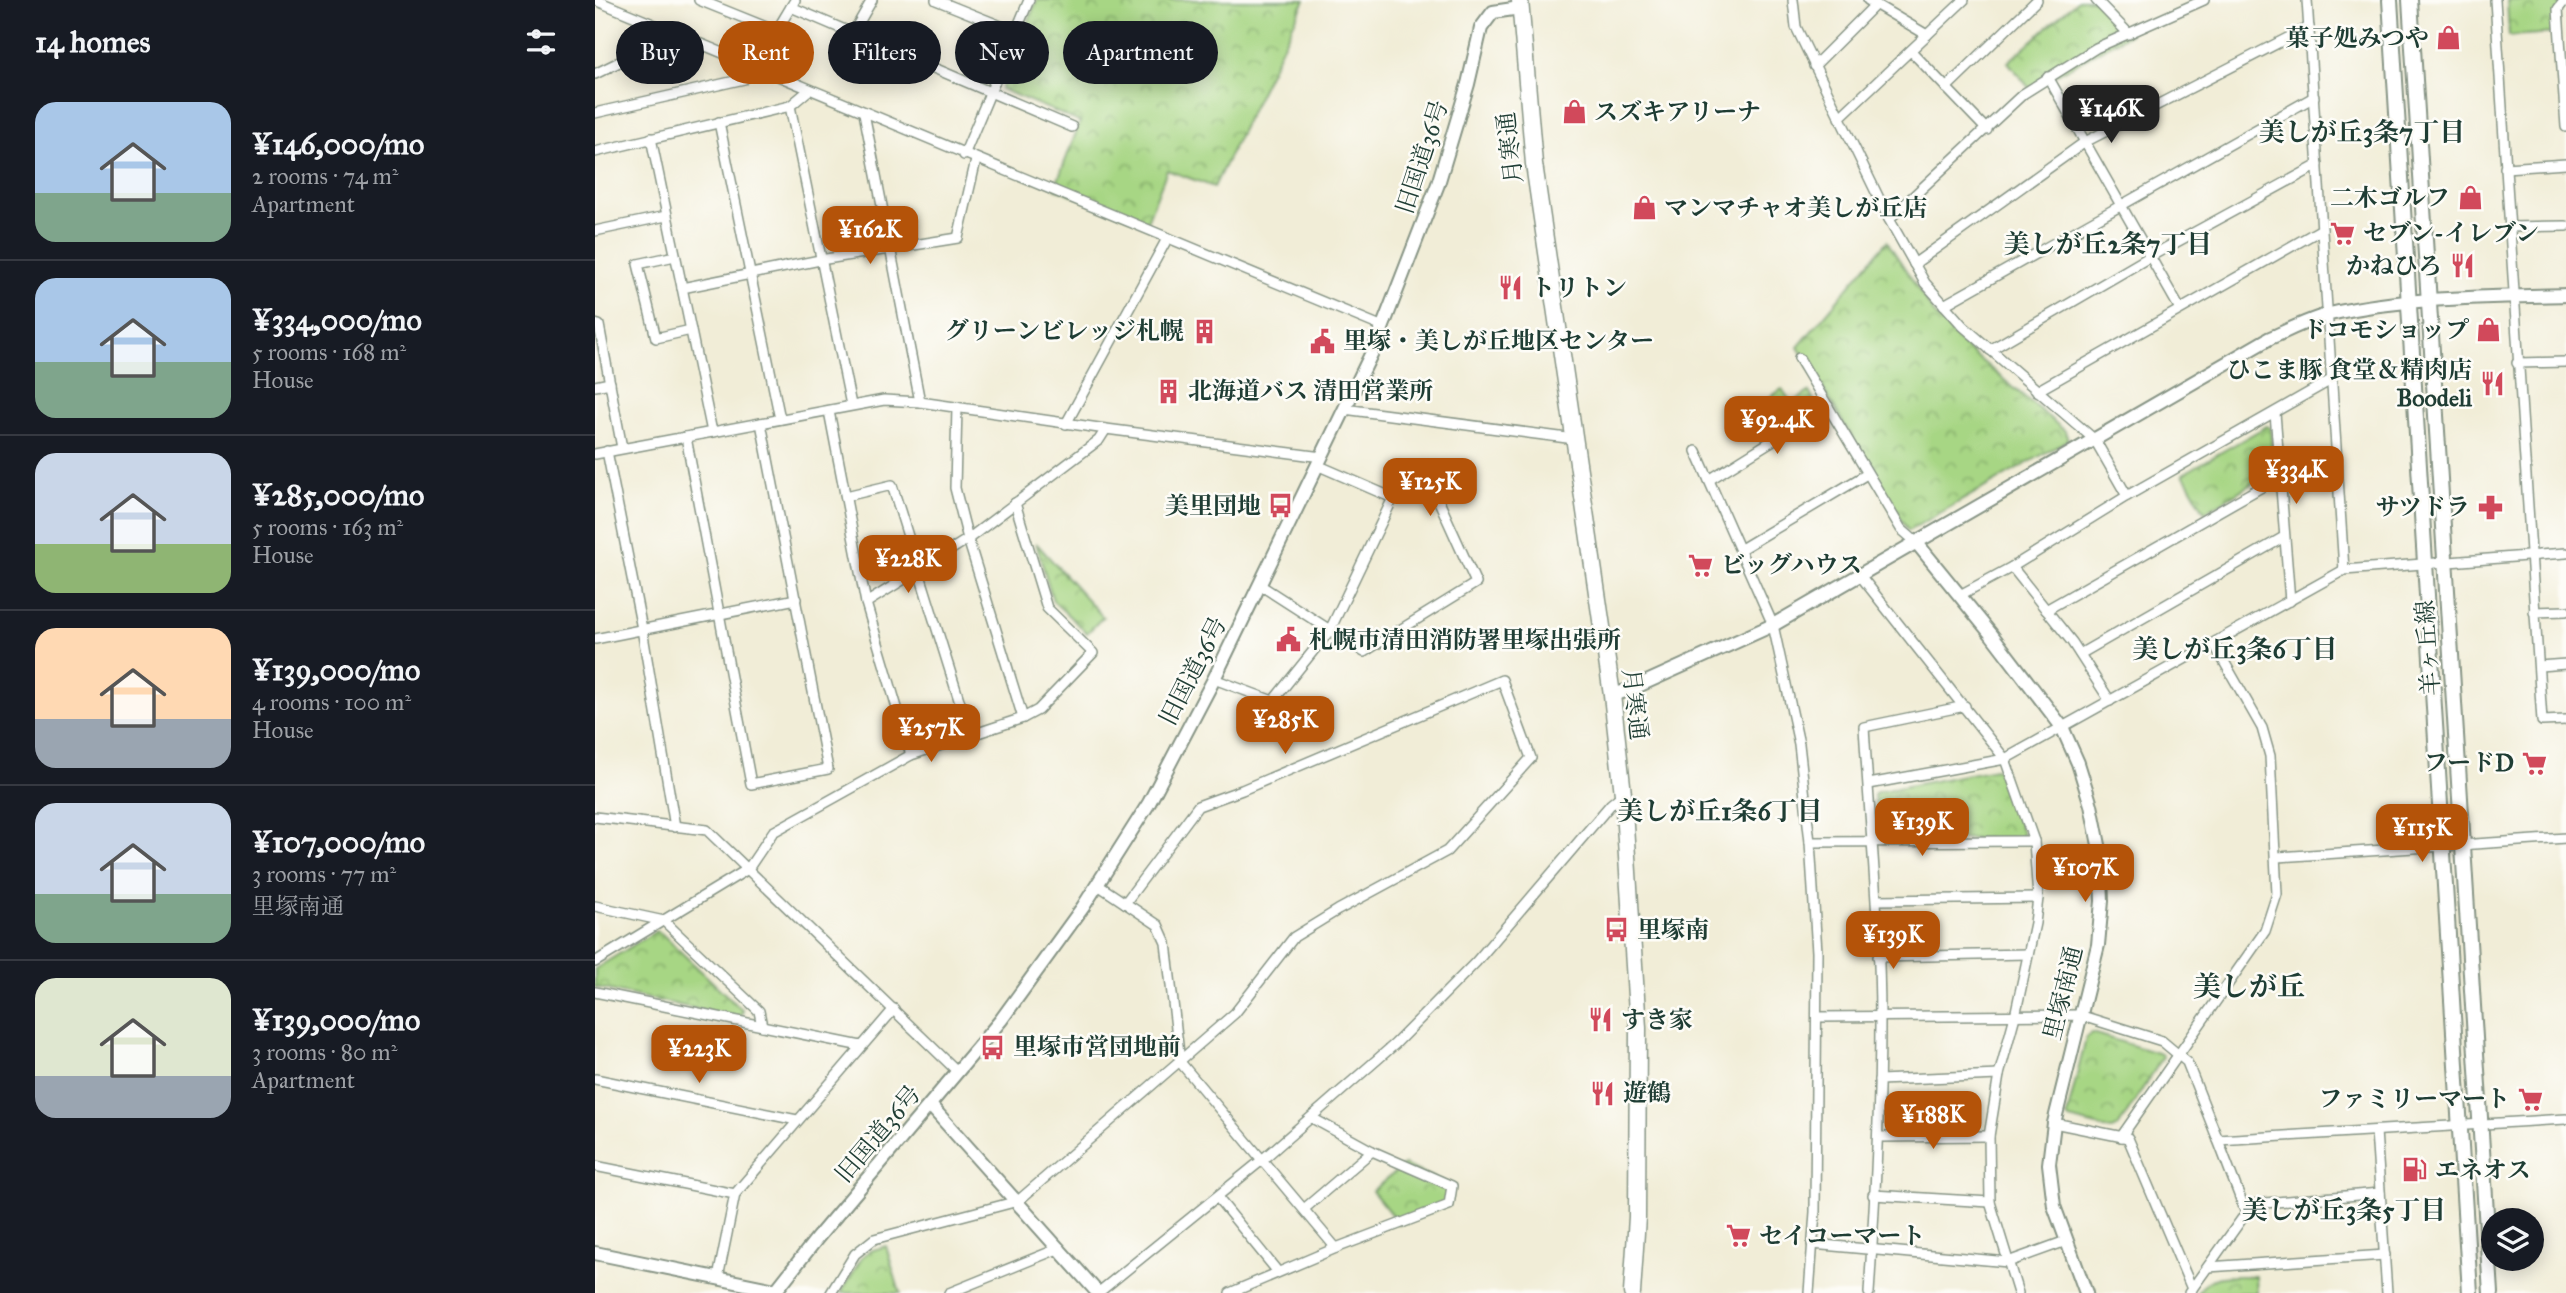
<!DOCTYPE html>
<meta charset="utf-8">
<style>
:root{--surface:#171b24;--page:#20242c;--text:#f1f3f6;--muted:#9ea1a6;--line:#363941;--accent:#b45309}
body{margin:0;font-family:"IM FELL Great Primer","Noto Serif JP",serif;background:var(--page);color:var(--text);height:100vh;display:flex;flex-direction:column;font-size:26px;white-space:nowrap}
*{box-sizing:border-box;margin:0}
p{font-size:23px;color:var(--muted)}
.icon{flex:none;width:38px;height:38px;fill:none;stroke:currentColor;stroke-width:2;stroke-linecap:round;stroke-linejoin:round}
.map{position:relative;flex:1;overflow:hidden}
.drawer{display:flex;flex-direction:column;background:var(--surface);width:595px}
.drawer>*{flex:none}
.banner{position:absolute;left:21px;top:21px;width:665px;height:63px;display:flex;gap:14px}
.buttons{position:absolute;left:1886px;top:1208px;display:grid;gap:14px}
.buttons a{display:grid;place-items:center;width:63px;height:63px;border-radius:50%;background:var(--surface);box-shadow:0 4px 18px #0003;font-size:35px}
.price{position:absolute;translate:-50% -60px;padding:0 16px;border-radius:14px;background:var(--accent);color:#fff;font-size:23px;line-height:46px;filter:drop-shadow(0 2px 4px #0008)}
.price::after{content:'';position:absolute;left:50%;top:42px;width:21px;height:16px;margin-left:-10px;background:inherit;clip-path:polygon(0 0,100% 0,50% 100%)}
.price.selected{background:#222;color:#fff}
ul{padding:0;list-style:none}
li{display:flex;align-items:center;gap:21px;height:175px;padding:0 35px}
li+li{border-top:2px solid var(--line)}
li span{display:grid;place-items:center;flex:none;width:196px;height:140px;border-radius:21px;color:#555}
li>.icon{margin-inline-start:auto}
span .icon{width:84px;height:84px;fill:#fffc;stroke-width:1}
li b{font-size:30px}
h2{display:flex;justify-content:space-between;align-items:center;height:84px;padding:0 35px;font-size:30px}
.tag{padding:0 24px;border-radius:32px;background:var(--surface);box-shadow:0 4px 18px #0003;font-size:24px;line-height:63px}
.tag.selected{background:var(--accent);color:#fff}
main{display:flex;flex:1;min-height:0}
.map>svg:first-child{display:block}
.park{fill:url(#park-crowns);stroke:#638a5c;stroke-width:2}
.lines{fill:none;stroke-linecap:round;stroke-linejoin:round}
.street-casing{stroke:#889586;stroke-width:12}
.secondary-casing{stroke:#889586;stroke-width:16}
.primary-casing{stroke:#889586;stroke-width:18}
.highway-casing{stroke:#889586;stroke-width:19}
.street{stroke:#fff;stroke-width:9}
.secondary{stroke:#fff;stroke-width:12}
.primary{stroke:#fff;stroke-width:14}
.highway{stroke:#fff;stroke-width:16}
.labels{text-anchor:middle;dominant-baseline:central;stroke-width:5;stroke-linejoin:round;paint-order:stroke}
.poi-label{font-size:24px;font-weight:bold;fill:#1f3d34;stroke:#fdfcf7;text-anchor:start}
.street-label{font-size:24px;fill:#1f3d34;stroke:#fdfcf7}
.neighbourhood-label{font-size:26px;font-weight:bold;fill:#1f3d34;stroke:#fdfcf7}
.quarter-label{font-size:28px;font-weight:bold;fill:#1f3d34;stroke:#fdfcf7}
</style>
<main>
<section class="drawer">
<h2>14 homes<svg class="icon" aria-label="filters" viewBox="0 0 24 24"><path d="M4 7h16M4 17h16"/><circle cx="9" cy="7" r="2"/><circle cx="15" cy="17" r="2"/></svg></h2>
<ul>
<li><span style="background:linear-gradient(#a9c7e8 65%,#7fa58c 0)"><svg class="icon" aria-label="home" viewBox="0 0 24 24"><path d="M3 11l9-7 9 7M6 9v11h12V9"/></svg></span><div><b>¥146,000/mo</b><p>2 rooms · 74 m²</p><p>Apartment</p></div></li>
<li><span style="background:linear-gradient(#a9c7e8 60%,#7fa58c 0)"><svg class="icon" aria-label="home" viewBox="0 0 24 24"><path d="M3 11l9-7 9 7M6 9v11h12V9"/></svg></span><div><b>¥334,000/mo</b><p>5 rooms · 168 m²</p><p>House</p></div></li>
<li><span style="background:linear-gradient(#c9d6e8 65%,#8fb573 0)"><svg class="icon" aria-label="home" viewBox="0 0 24 24"><path d="M3 11l9-7 9 7M6 9v11h12V9"/></svg></span><div><b>¥285,000/mo</b><p>5 rooms · 163 m²</p><p>House</p></div></li>
<li><span style="background:linear-gradient(#ffd9b3 65%,#9aa5b1 0)"><svg class="icon" aria-label="home" viewBox="0 0 24 24"><path d="M3 11l9-7 9 7M6 9v11h12V9"/></svg></span><div><b>¥139,000/mo</b><p>4 rooms · 100 m²</p><p>House</p></div></li>
<li><span style="background:linear-gradient(#c9d6e8 65%,#7fa58c 0)"><svg class="icon" aria-label="home" viewBox="0 0 24 24"><path d="M3 11l9-7 9 7M6 9v11h12V9"/></svg></span><div><b>¥107,000/mo</b><p>3 rooms · 77 m²</p><p>里塚南通</p></div></li>
<li><span style="background:linear-gradient(#dfe7d0 70%,#9aa5b1 0)"><svg class="icon" aria-label="home" viewBox="0 0 24 24"><path d="M3 11l9-7 9 7M6 9v11h12V9"/></svg></span><div><b>¥139,000/mo</b><p>3 rooms · 80 m²</p><p>Apartment</p></div></li>
</ul>
</section>
<div class="map">
<svg width="1971" height="1293" viewBox="0 0 1971 1293">
<defs>
<pattern id="park-crowns" width="20" height="18" patternUnits="userSpaceOnUse" patternTransform="scale(1.75)"><rect width="20" height="18" fill="#a7d684"/><path d="M2 6a3 3 0 1 1 6 0M12 15a3 3 0 1 1 6 0" fill="none" stroke="#87af6d"/></pattern>
</defs>
<rect width="100%" height="100%" fill="#fdfcf7"/>
<filter id="ink" filterUnits="userSpaceOnUse"><feTurbulence type="fractalNoise" baseFrequency=".0143" numOctaves="2"/><feDisplacementMap in="SourceGraphic" scale="14" xChannelSelector="R" yChannelSelector="G"/><feConvolveMatrix kernelMatrix="1 2 1 2 8 2 1 2 1" color-interpolation-filters="sRGB"/></filter>
<filter id="wash" filterUnits="userSpaceOnUse"><feTurbulence type="fractalNoise" baseFrequency=".00686" numOctaves="4" result="noise"/><feDisplacementMap in="SourceGraphic" scale="28" xChannelSelector="R" yChannelSelector="G"/><feGaussianBlur stdDeviation="1.57" result="paint"/><feColorMatrix in="noise" values="0 0 0 0 0 0 0 0 0 0 0 0 0 0 0 0 0 1.4 0 .05"/><feComposite in="paint" operator="in"/></filter>
<g filter="url(#wash)">
<rect width="100%" height="100%" fill="#f1edd7"/>
<!-- park -->
<g class="park">
<path d="M442 0H710L619 187 572 170 551 224 460 188 485 122 406 89Z"/>
<path d="M1483 0H1501L1534 34 1435 89 1413 62Z"/>
<path d="M1912 0H1965L1962 33 1914 36Z"/>
<path d="M1292 241 1340 315 1370 347 1470 431 1473 440 1313 531 1203 347Z"/>
<path d="M1187 389 1197 403 1214 392 1223 407 1189 432 1169 401Z"/>
<path d="M1672 426 1675 428 1679 470 1610 512 1588 474Z"/>
<path d="M441 543 508 617 492 633 458 601Z"/>
<path d="M1400 769 1404 771 1428 835 1425 838 1288 840 1283 836 1279 795 1282 792Z"/>
<path d="M61 931 66 933 148 1011 144 1018 0 987V969Z"/>
<path d="M1497 1033 1566 1054 1568 1057 1523 1127 1517 1130 1474 1119 1472 1116 1491 1038Z"/>
<path d="M809 1165 857 1186 854 1205 804 1224 777 1191Z"/>
<path d="M291 1246 305 1293H246L268 1256 275 1251Z"/>
<path d="M1661 1276 1662 1293H1602C1618 1271 1636 1277 1661 1276Z"/>
</g>
</g>
<g filter="url(#ink)">
<g class="lines">
<defs>
<g id="street">
<path d="M0 0 788 327"/>
<path d="M104 0 181 31"/>
<path d="M341 0 421 32"/>
<path d="M1198 0 1201 27 1294 219"/>
<path d="M1273 0 1332 35"/>
<path d="M1501 0 1534 34"/>
<path d="M1712 0 1749 570"/>
<path d="M1900 0 1947 721 1971 720"/>
<path d="M1970 0 1963 9 1971 127"/>
<path d="M196 7 477 127"/>
<path d="M258 33 277 0"/>
<path d="M1316 51 1392 130"/>
<path d="M1219 66 1281 4"/>
<path d="M0 74 81 34"/>
<path d="M1453 77 1585 309"/>
<path d="M1351 88 1442 0"/>
<path d="M195 106 256 405"/>
<path d="M0 113 149 79 160 67 200 0"/>
<path d="M269 113 325 402"/>
<path d="M1244 118 1369 0"/>
<path d="M124 122 185 419"/>
<path d="M56 138 117 432"/>
<path d="M0 152 195 106 214 90"/>
<path d="M369 155 434 0"/>
<path d="M1910 168 1971 164"/>
<path d="M1914 227 1971 226"/>
<path d="M0 231 71 216"/>
<path d="M80 256 43 264 61 338 96 330"/>
<path d="M1319 264 1490 142 1714 27"/>
<path d="M87 288 225 260 363 238 381 160"/>
<path d="M1349 305 1719 97"/>
<path d="M0 324 4 325 27 448"/>
<path d="M1395 350 1556 256 1723 165"/>
<path d="M1204 358 1306 529 1321 542"/>
<path d="M1922 363 1971 362"/>
<path d="M0 386 15 383"/>
<path d="M1442 391 1727 229"/>
<path d="M362 407 360 488 373 539 428 718"/>
<path d="M749 409 980 439"/>
<path d="M234 411 271 603 373 539 504 440 511 429"/>
<path d="M1680 413 1695 601"/>
<path d="M471 424 572 239"/>
<path d="M91 437 156 784 233 769 166 423"/>
<path d="M12 451 47 629 80 827"/>
<path d="M1101 451 1178 625 1204 744 1215 842 1222 952 1220 1212 1214 1293"/>
<path d="M0 454 289 400 325 402 511 429 727 457"/>
<path d="M722 465 798 498"/>
<path d="M1114 480 1233 406"/>
<path d="M251 496 297 485 375 735"/>
<path d="M1532 496 1500 440 1368 326 1330 283 1294 219 1428 94 1501 48 1609 0"/>
<path d="M1146 549 1272 474"/>
<path d="M1417 567 1477 642 1515 701"/>
<path d="M1264 574 1410 759 1439 841 1443 898 1440 923 1420 1016 1404 1075 1394 1136 1395 1202 1423 1293"/>
<path d="M1365 595 1417 567 1532 496 1736 380"/>
<path d="M271 603 316 755"/>
<path d="M1451 610 1684 477"/>
<path d="M1939 612 1971 611"/>
<path d="M0 639 201 599"/>
<path d="M1485 654 1689 537"/>
<path d="M1944 666 1971 664"/>
<path d="M619 679 678 701 735 630 798 498 832 475 881 583 769 652 665 585"/>
<path d="M1274 784 1410 759 1749 570 1971 553"/>
<path d="M0 817 112 830 363 1072"/>
<path d="M1215 842 1439 841"/>
<path d="M1682 857 1971 838"/>
<path d="M503 885 563 925 571 943 585 1062 741 1248"/>
<path d="M1282 900 1443 898"/>
<path d="M0 906 69 921 164 1011 167 1026"/>
<path d="M1283 957 1433 954"/>
<path d="M0 962 153 869 178 832 316 755 428 718 443 710 498 653 452 608 420 503"/>
<path d="M0 992 266 1046"/>
<path d="M1223 1017 1484 1015 1567 1041 1592 1062 1623 1140 1971 1119"/>
<path d="M0 1079 202 1120"/>
<path d="M1284 1080 1404 1075"/>
<path d="M1459 1123 1533 1138 1597 1289"/>
<path d="M1781 1131 1792 1293"/>
<path d="M1283 1137 1394 1136"/>
<path d="M1526 1137 1670 931 1682 894 1675 756 1667 728 1619 644"/>
<path d="M0 1166 140 1194"/>
<path d="M1278 1195 1395 1202"/>
<path d="M622 1197 683 1272"/>
<path d="M1647 1205 1785 1193"/>
<path d="M709 1209 777 1151"/>
<path d="M1217 1244 1413 1262 1471 1241"/>
<path d="M1613 1267 1790 1255"/>
<path d="M123 1278 140 1194 299 1009"/>
<path d="M236 1293 260 1254 279 1239 423 1201 640 1013 699 937 743 910 852 851 936 758 907 680 647 790 603 806 530 903"/>
<path d="M354 1293 465 1248"/>
<path d="M503 1293 667 1160 800 1044 881 962 1016 804 1028 794"/>
<path d="M635 1293 741 1248 854 1205 857 1186 777 1151 717 1118"/>
<path d="M1274 1293C1280 1202 1285 1112 1285 1021 1285 922 1275 825 1269 727L1370 706"/>
<path d="M1594 1293 1651 1213 1623 1140"/>
</g>
<g id="secondary">
<path d="M1321 542 1396 634 1467 727 1483 763 1496 805 1505 850 1507 901 1503 945 1459 1123 1454 1164 1459 1206 1491 1293"/>
<path d="M1017 695 1034 690 1178 625 1675 338C1694 330 1715 319 1735 314 1808 297 1896 297 1971 295"/>
<path d="M335 1105 503 1293"/>
<path d="M0 1253 180 1290"/>
<path d="M179 1293 223 1237 406 1020 488 907 554 803 619 679 781 344 843 184 873 84 886 28 898 12 925 8"/>
</g>
<g id="primary">
<path d="M1795 0C1823 431 1848 862 1875 1293"/>
<path d="M1815 0 1896 1293"/>
</g>
<path id="highway" d="M925 0 939 164 1017 695 1028 794 1043 1028 1042 1217 1037 1293"/>
</defs>
<!-- street casing -->
<use href="#street" class="street-casing"/>
<!-- secondary casing -->
<use href="#secondary" class="secondary-casing"/>
<!-- primary casing -->
<use href="#primary" class="primary-casing"/>
<!-- highway casing -->
<use href="#highway" class="highway-casing"/>
<!-- street -->
<use href="#street" class="street"/>
<!-- secondary -->
<use href="#secondary" class="secondary"/>
<!-- primary -->
<use href="#primary" class="primary"/>
<!-- highway -->
<use href="#highway" class="highway"/>
</g>
</g>
<!-- icons -->
<defs>
<symbol id="shop-bare" viewBox="-9 -9 18 18"><path d="M-5-2.5h2.3a2.7 3.5 0 0 1 5.4 0H5L5.5 6h-11ZM-1.5-2.5h3a1.5 2.3 0 0 0-3 0Z" fill="#d1495b" stroke="#fdfcf7" stroke-width="2.5" paint-order="stroke"/></symbol>
<symbol id="supermarket-bare" viewBox="-9 -9 18 18"><path d="M-6-5.5h2.5l.6 2H6L4.5 2H-2.5L-4.4-4H-6ZM-1.5 3.2a1.3 1.3 0 1 0 .1 0ZM3 3.2a1.3 1.3 0 1 0 .1 0Z" fill="#d1495b" stroke="#fdfcf7" stroke-width="2.5" paint-order="stroke"/></symbol>
<symbol id="restaurant-bare" viewBox="-9 -9 18 18"><path d="M-5-6h1v4h1v-4h1v4h1v-4h1v5L-1.5 .5V6h-2V.5L-5-1ZM5-6V6H3V1.5H1.5Q1.5-4 5-6Z" fill="#d1495b" stroke="#fdfcf7" stroke-width="2.5" paint-order="stroke"/></symbol>
<symbol id="building-bare" viewBox="-9 -9 18 18"><path d="M-4-6H4V6H1V3H-1V6H-4ZM-2.5-4.3h1.7v1.8h-1.7ZM.8-4.3h1.7v1.8H.8ZM-2.5-1h1.7V.8h-1.7ZM.8-1h1.7V.8H.8Z" fill="#d1495b" stroke="#fdfcf7" stroke-width="2.5" paint-order="stroke"/></symbol>
<symbol id="civic-bare" viewBox="-9 -9 18 18"><path d="M-.6-6.5H3V-4.5H.6V-3L4-1V1h2V6H-6V1h2V-1L-.6-3ZM-1.2 2.5V6h2.4V2.5Z" fill="#d1495b" stroke="#fdfcf7" stroke-width="2.5" paint-order="stroke"/></symbol>
<symbol id="bus-bare" viewBox="-9 -9 18 18"><path d="M-5-6H5V4H4V6H2V4H-2V6H-4V4H-5ZM-3.5-4V0h7V-4ZM-3.5 1.2v1.5H-2V1.2ZM2 1.2v1.5H3.5V1.2Z" fill="#d1495b" stroke="#fdfcf7" stroke-width="2.5" paint-order="stroke"/></symbol>
<symbol id="pharmacy-bare" viewBox="-9 -9 18 18"><path d="M-2-6h4v4h4v4h-4v4h-4v-4h-4v-4h4Z" fill="#d1495b" stroke="#fdfcf7" stroke-width="2.5" paint-order="stroke"/></symbol>
<symbol id="fuel-bare" viewBox="-9 -9 18 18"><path d="M-5.5-6h7V0h2V4h1.3V-2.5L3-4.5l.8-.8L6-3V5H2.5V1h-1V6h-7ZM-4.2-4.7v3.2H.2V-4.7Z" fill="#d1495b" stroke="#fdfcf7" stroke-width="2.5" paint-order="stroke"/></symbol>
</defs>
<g fill-rule="evenodd">
<use href="#shop-bare" x="1836" y="20" width="35" height="35"/>
<use href="#shop-bare" x="962" y="94" width="35" height="35"/>
<use href="#shop-bare" x="1858" y="180" width="35" height="35"/>
<use href="#shop-bare" x="1032" y="190" width="35" height="35"/>
<use href="#supermarket-bare" x="1730" y="216" width="35" height="35"/>
<use href="#restaurant-bare" x="1850" y="248" width="35" height="35"/>
<use href="#restaurant-bare" x="898" y="270" width="35" height="35"/>
<use href="#shop-bare" x="1876" y="312" width="35" height="35"/>
<use href="#building-bare" x="592" y="314" width="35" height="35"/>
<use href="#civic-bare" x="710" y="324" width="35" height="35"/>
<use href="#restaurant-bare" x="1880" y="366" width="35" height="35"/>
<use href="#building-bare" x="556" y="374" width="35" height="35"/>
<use href="#bus-bare" x="668" y="488" width="35" height="35"/>
<use href="#pharmacy-bare" x="1878" y="490" width="35" height="35"/>
<use href="#supermarket-bare" x="1088" y="548" width="35" height="35"/>
<use href="#civic-bare" x="676" y="622" width="35" height="35"/>
<use href="#supermarket-bare" x="1922" y="746" width="35" height="35"/>
<use href="#bus-bare" x="1004" y="912" width="35" height="35"/>
<use href="#restaurant-bare" x="988" y="1002" width="35" height="35"/>
<use href="#bus-bare" x="380" y="1030" width="35" height="35"/>
<use href="#restaurant-bare" x="990" y="1076" width="35" height="35"/>
<use href="#supermarket-bare" x="1918" y="1082" width="35" height="35"/>
<use href="#fuel-bare" x="1802" y="1152" width="35" height="35"/>
<use href="#supermarket-bare" x="1126" y="1218" width="35" height="35"/>
</g>
<g class="labels">
<!-- poi labels -->
<g class="poi-label">
<text x="1834" y="38" text-anchor="end">菓子処みつや</text>
<text x="999" y="112">スズキアリーナ</text>
<text x="1855" y="198" text-anchor="end">二木ゴルフ</text>
<text x="1069" y="208">マンマチャオ美しが丘店</text>
<text x="1768" y="233">セブン-イレブン</text>
<text x="1847" y="266" text-anchor="end">かねひろ</text>
<text x="936" y="288">トリトン</text>
<text x="1874" y="330" text-anchor="end">ドコモショップ</text>
<text x="589" y="331" text-anchor="end">グリーンビレッジ札幌</text>
<text x="748" y="341">里塚・美しが丘地区センター</text>
<text x="1877" y="370" text-anchor="end">ひこま豚 食堂＆精肉店<tspan x="1877" dy="28">Boodeli</tspan></text>
<text x="593" y="391">北海道バス 清田営業所</text>
<text x="666" y="506" text-anchor="end">美里団地</text>
<text x="1875" y="507" text-anchor="end">サツドラ</text>
<text x="1126" y="565">ビッグハウス</text>
<text x="714" y="640">札幌市清田消防署里塚出張所</text>
<text x="1919" y="763" text-anchor="end">フードD</text>
<text x="1042" y="930">里塚南</text>
<text x="1026" y="1020">すき家</text>
<text x="418" y="1047">里塚市営団地前</text>
<text x="1028" y="1093">遊鶴</text>
<text x="1915" y="1099" text-anchor="end">ファミリーマート</text>
<text x="1840" y="1170">エネオス</text>
<text x="1164" y="1236">セイコーマート</text>
</g>
<!-- street labels -->
<g class="street-label">
<text transform="translate(915 148) rotate(-97)">月寒通</text>
<text transform="translate(827 157) rotate(-72)">旧国道36号</text>
<text transform="translate(1833 648) rotate(-94)">羊ヶ丘線</text>
<text transform="translate(598 671) rotate(-63)">旧国道36号</text>
<text transform="translate(1040 704) rotate(83)">月寒通</text>
<text transform="translate(1468 993) rotate(-76)">里塚南通</text>
<text transform="translate(283 1134) rotate(-50)">旧国道36号</text>
</g>
<!-- neighbourhood labels -->
<g class="neighbourhood-label">
<text x="1767" y="132">美しが丘3条7丁目</text>
<text x="1513" y="244">美しが丘2条7丁目</text>
<text x="1640" y="649">美しが丘3条6丁目</text>
<text x="1125" y="811">美しが丘1条6丁目</text>
<text x="1749" y="1210">美しが丘3条5丁目</text>
</g>
<!-- quarter labels -->
<g class="quarter-label">
<text x="1654" y="986">美しが丘</text>
</g>
</g>
</svg>
<div class="buttons">
<a><svg class="icon" aria-label="layers" viewBox="0 0 24 24"><path d="M12 4l9 5-9 5-9-5zM3 14l9 5 9-5"/></svg></a>
</div>
<b class="price selected" style="left:1516px;top:145px">¥146K</b>
<b class="price" style="left:275px;top:266px">¥162K</b>
<b class="price" style="left:1182px;top:456px">¥92.4K</b>
<b class="price" style="left:1701px;top:506px">¥334K</b>
<b class="price" style="left:835px;top:518px">¥125K</b>
<b class="price" style="left:313px;top:595px">¥228K</b>
<b class="price" style="left:690px;top:756px">¥285K</b>
<b class="price" style="left:336px;top:764px">¥257K</b>
<b class="price" style="left:1327px;top:858px">¥139K</b>
<b class="price" style="left:1827px;top:864px">¥115K</b>
<b class="price" style="left:1490px;top:904px">¥107K</b>
<b class="price" style="left:1298px;top:971px">¥139K</b>
<b class="price" style="left:104px;top:1085px">¥223K</b>
<b class="price" style="left:1338px;top:1151px">¥188K</b>
<div class="banner">
<a class="tag">Buy</a>
<a class="tag selected">Rent</a>
<a class="tag">Filters</a>
<a class="tag">New</a>
<a class="tag">Apartment</a>
</div>
</div>
</main>
